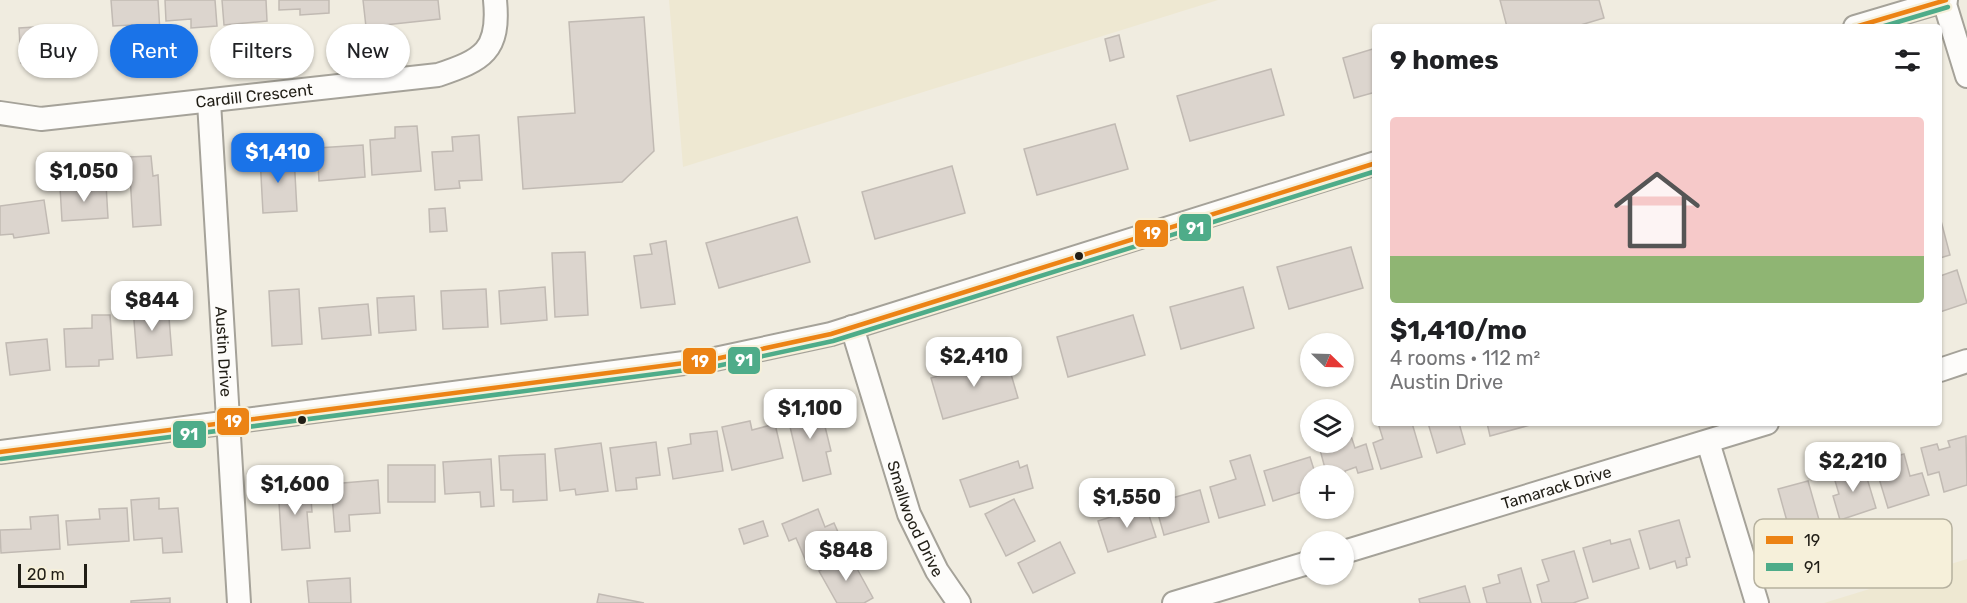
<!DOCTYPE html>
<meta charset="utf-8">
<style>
:root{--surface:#fff;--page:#f6f6f6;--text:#202124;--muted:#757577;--line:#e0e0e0;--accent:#1a73e8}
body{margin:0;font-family:Rubik,sans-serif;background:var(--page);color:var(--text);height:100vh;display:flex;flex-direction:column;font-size:22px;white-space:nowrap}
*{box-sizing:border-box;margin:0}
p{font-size:20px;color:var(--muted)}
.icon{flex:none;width:33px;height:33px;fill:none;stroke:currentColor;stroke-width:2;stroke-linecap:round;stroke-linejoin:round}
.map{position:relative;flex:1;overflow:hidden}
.details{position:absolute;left:1372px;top:24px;width:570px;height:402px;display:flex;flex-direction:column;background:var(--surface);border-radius:6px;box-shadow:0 2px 4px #0004}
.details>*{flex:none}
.guide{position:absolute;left:18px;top:24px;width:570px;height:54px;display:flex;gap:12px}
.needle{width:39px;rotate:113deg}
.controls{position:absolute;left:1300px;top:333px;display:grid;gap:12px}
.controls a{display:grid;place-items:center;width:54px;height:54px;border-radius:50%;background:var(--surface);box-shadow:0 2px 4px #0004;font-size:30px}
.scale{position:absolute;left:18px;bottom:15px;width:69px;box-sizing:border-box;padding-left:6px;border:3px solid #211e16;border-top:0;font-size:16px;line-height:21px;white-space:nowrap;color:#211e16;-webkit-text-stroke:4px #f6f0da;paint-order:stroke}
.price{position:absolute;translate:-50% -51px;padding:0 14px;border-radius:12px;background:#fff;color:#222;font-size:20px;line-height:39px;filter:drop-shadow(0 2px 3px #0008)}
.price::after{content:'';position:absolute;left:50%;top:36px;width:18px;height:14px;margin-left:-9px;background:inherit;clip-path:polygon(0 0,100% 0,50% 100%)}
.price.on{background:var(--accent);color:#fff}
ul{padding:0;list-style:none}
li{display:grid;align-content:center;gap:12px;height:318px;padding:0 18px}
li+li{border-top:2px solid var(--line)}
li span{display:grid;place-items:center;height:186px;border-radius:6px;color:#555}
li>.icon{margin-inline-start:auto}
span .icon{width:108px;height:108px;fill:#fffc;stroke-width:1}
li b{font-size:26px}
h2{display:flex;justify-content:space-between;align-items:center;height:72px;padding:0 18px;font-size:26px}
.chip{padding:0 21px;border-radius:27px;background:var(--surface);box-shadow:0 2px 4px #0004;font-size:21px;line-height:54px}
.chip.on{background:var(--accent);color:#fff}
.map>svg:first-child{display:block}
.built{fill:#eee8d2}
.building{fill:#dcd5ce;stroke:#c1bab3;stroke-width:1.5}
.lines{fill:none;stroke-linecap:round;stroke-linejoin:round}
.street-casing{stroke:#a5a299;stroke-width:26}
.street{stroke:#fdfcfa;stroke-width:22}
.bus-1-casing{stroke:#f6f0da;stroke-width:9}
.bus-2-casing{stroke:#f6f0da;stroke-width:9}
.bus-1{stroke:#ec8314;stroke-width:4.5}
.bus-2{stroke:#4eac89;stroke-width:4.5}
.bus-dot{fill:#211e16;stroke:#f6f0da;stroke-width:2}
.labels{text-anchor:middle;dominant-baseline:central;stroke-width:5;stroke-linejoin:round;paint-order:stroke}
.street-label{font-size:16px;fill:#211e16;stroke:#f6f0da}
.key{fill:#f6f0da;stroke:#b6b19f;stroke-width:1.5}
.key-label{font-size:16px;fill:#211e16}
.line-badge{stroke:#f6f0da;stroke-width:2}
.badge-label{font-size:16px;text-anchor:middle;font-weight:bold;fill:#fff}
</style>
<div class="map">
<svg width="1967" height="603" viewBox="0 0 1967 603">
<rect width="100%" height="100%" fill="#f0ece0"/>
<!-- built -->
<g class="built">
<path d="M669 0H1218L683 167Z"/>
<path d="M1967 559V603H1824Z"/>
</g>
<!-- building -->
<g class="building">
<path d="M111 0H158L160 32 133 34 132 25 113 26Z"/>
<path d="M165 0H215L217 26 191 28V19L166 21Z"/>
<path d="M222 0H266L267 21 224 25Z"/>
<path d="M279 0H329V13L300 15V9L279 10Z"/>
<path d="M363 0H438L440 19 366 27Z"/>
<path d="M1500 0H1599L1604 18 1574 27H1507Z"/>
<path d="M644 17 654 151 622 182 523 189 518 117 575 113 569 22Z"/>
<path d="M67 25 69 60 21 63 19 28Z"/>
<path d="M1119 35 1124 57 1110 61 1105 39Z"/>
<path d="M1376 48V92L1354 98 1343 58Z"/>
<path d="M1271 69 1284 115 1190 141 1177 96Z"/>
<path d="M1115 124 1128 169 1037 195 1024 149Z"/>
<path d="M417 126 421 171 372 175 370 140 395 138V127Z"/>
<path d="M479 135 482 180 459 181 460 188 435 190 432 152 453 151 452 137Z"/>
<path d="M363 145 365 177 319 181 317 148Z"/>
<path d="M151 156 153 176 158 175 161 225 133 227 129 157Z"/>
<path d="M294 156 297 211 263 213 260 157Z"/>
<path d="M952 166 965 213 875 239 862 192Z"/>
<path d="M106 184 108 218 62 221 60 187Z"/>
<path d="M44 200 49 233 14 238 13 234 0 235V206Z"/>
<path d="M445 208 447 231 430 232 429 209Z"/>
<path d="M797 217 810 262 719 288 706 243Z"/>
<path d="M1940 217 1950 255 1940 258Z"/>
<path d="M666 241 675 304 641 308 634 256 652 254 650 244Z"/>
<path d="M1351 247 1363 288 1289 309 1277 267Z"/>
<path d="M585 252 588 315 555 317 552 253Z"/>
<path d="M1957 270 1967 303 1940 312V276Z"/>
<path d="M545 287 547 320 501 324 499 291Z"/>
<path d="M1243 287 1254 328 1181 349 1170 307Z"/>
<path d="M299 289 302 344 272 346 269 291Z"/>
<path d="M486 289 488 327 443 329 441 291Z"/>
<path d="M414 296 416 330 379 333 377 298Z"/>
<path d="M368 304 371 335 322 339 319 308Z"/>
<path d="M168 305 172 355 137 358 133 308Z"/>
<path d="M92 315H110L113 359 99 360V366L66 367 64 329 92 328Z"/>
<path d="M1133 315 1145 355 1068 377 1057 337Z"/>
<path d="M47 339 50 370 10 375 6 343Z"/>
<path d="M1006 357 1018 398 943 419 931 378Z"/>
<path d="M819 402 831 451 826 452 831 474 803 481 786 410Z"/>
<path d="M750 421 752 430 775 424 783 458 732 470 722 427Z"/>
<path d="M1378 423H1412L1422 457 1381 469 1373 443 1383 439Z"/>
<path d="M1428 423H1459L1465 444 1437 453Z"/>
<path d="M1487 423H1529L1530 425 1490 436Z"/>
<path d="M1348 427 1355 448 1366 444 1373 469 1358 473 1356 467 1345 471 1346 477H1344L1327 476 1318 442H1344V428Z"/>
<path d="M717 431 723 471 673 479 668 448 691 444 690 434Z"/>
<path d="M1966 436 1967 485 1944 492 1939 472 1928 475 1921 448 1937 444 1939 450 1950 447 1948 441Z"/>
<path d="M656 442 660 475 636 478 637 489 616 491 610 448Z"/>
<path d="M601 443 608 491 576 495 575 489 560 491 555 449Z"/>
<path d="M545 454 547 500 513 502V490H501L499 456Z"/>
<path d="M1904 454 1910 476 1922 473 1929 495 1888 508 1874 462Z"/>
<path d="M1250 455 1265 505 1219 518 1210 487 1236 479 1230 461Z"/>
<path d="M1310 457 1316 476H1311V489L1273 501 1264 471Z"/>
<path d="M491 459 494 506 481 507 480 492 445 494 443 462Z"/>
<path d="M1018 461 1020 468 1027 465 1033 488 970 507 960 480Z"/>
<rect x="388" y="465" width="47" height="37"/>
<path d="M1863 465 1876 508 1840 520 1833 496 1839 494 1833 474Z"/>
<path d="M378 480 380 513 349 515 350 531 335 532 331 484Z"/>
<path d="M1808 481 1825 541 1795 550 1778 489Z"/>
<path d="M310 485 312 512H307L310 548 282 550 278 487Z"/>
<path d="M1200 490 1209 522 1164 535 1155 503Z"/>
<path d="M159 498V509L178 508 182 552 163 553 162 538 134 540 131 500Z"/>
<path d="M1014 499 1035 541 1006 556 985 514Z"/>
<path d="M1146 506 1156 537 1108 552 1098 521Z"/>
<path d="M127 508 129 541 68 545 66 521 100 519 99 509Z"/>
<path d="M818 509 825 527 834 523 846 550 808 566 796 538 789 541 782 524Z"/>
<path d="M58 515 60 549 1 553 0 530 31 529 30 517Z"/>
<path d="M1679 520 1690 557 1686 558 1687 565 1677 568 1675 561 1650 569 1639 531Z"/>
<path d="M763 521 768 536 744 544 739 529Z"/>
<path d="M1630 539 1639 568 1593 582 1583 548 1610 540 1611 544Z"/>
<path d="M1060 542 1075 573 1033 593 1018 563Z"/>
<path d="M1574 551 1588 598 1573 603H1542L1537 585 1549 581 1542 560Z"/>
<path d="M849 554 873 598 864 603H837L819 571Z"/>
<path d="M1521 568 1531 603H1487L1483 588 1500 583 1498 575Z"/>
<path d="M350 578 351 603H309L307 581Z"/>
<path d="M1465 586 1470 603H1420L1419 599Z"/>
<path d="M599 594 644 603H597Z"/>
<path d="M170 598V603H131V601Z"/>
</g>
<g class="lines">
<defs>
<g id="street">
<path d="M1944 1 1967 76"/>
<path d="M1855 27 1946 0"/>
<path id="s1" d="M209 102 239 603"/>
<path id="s2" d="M0 113 41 119 438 75C483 60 500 51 495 0"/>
<path id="s3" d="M852 327 909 514 937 571 959 603"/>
<path d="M1940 370 1967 361"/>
<path d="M1708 442 1757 603"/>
<path d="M0 452 715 359 831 334 1376 163"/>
<path id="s4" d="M1344 552 1767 423"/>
<path d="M1174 603 1311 562"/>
</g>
</defs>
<!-- street casing -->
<use href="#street" class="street-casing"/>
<!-- street -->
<use href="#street" class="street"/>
<defs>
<g id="bus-1">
<path d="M1855 27 1946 0"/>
<path d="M0 452 715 359 831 334 1376 163"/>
</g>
<g id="bus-2">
<path d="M1881 27 1948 7"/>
<path d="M1 459 717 366 833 341 1376 171"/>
</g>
</defs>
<!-- bus-1 casing -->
<use href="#bus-1" class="bus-1-casing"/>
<!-- bus-2 casing -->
<use href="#bus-2" class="bus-2-casing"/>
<!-- bus-1 -->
<use href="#bus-1" class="bus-1"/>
<!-- bus-2 -->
<use href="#bus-2" class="bus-2"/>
</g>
<!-- markers -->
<g class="bus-dot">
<circle cx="1079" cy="256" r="5"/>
<circle cx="302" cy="420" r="5"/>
</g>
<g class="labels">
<!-- street labels -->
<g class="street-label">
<text stroke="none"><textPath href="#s2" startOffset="256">Cardill Crescent</textPath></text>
<text stroke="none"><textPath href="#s1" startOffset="250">Austin Drive</textPath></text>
<text stroke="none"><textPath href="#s4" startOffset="222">Tamarack Drive</textPath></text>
<text stroke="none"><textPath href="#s3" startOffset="202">Smallwood Drive</textPath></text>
</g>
</g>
<!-- legend -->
<rect x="1754" y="519" width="198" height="69" rx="9" class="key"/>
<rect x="1766" y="536" width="27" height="8" fill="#ec8314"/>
<rect x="1766" y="563" width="27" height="8" fill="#4eac89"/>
<g class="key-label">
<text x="1804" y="546">19</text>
<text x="1804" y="573">91</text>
</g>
<g class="line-badge">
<rect x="1178" y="213" width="34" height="29" rx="6" fill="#4eac89"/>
<rect x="1134" y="219" width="35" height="29" rx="6" fill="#ec8314"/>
<rect x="727" y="346" width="34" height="29" rx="6" fill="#4eac89"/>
<rect x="682" y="347" width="35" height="28" rx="6" fill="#ec8314"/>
<rect x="216" y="407" width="34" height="29" rx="6" fill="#ec8314"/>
<rect x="172" y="420" width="35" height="29" rx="6" fill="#4eac89"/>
</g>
<g class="badge-label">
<text x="1195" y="234">91</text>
<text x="1152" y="239">19</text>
<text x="744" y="366">91</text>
<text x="700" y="367">19</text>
<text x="233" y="427">19</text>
<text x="189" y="440">91</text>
</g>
</svg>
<div class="controls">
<a><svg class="needle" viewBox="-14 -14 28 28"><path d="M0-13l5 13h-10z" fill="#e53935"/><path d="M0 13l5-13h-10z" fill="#757577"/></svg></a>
<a><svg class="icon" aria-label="layers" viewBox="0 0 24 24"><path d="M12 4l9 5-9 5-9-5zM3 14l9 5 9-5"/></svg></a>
<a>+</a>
<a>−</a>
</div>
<div class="scale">20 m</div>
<b class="price on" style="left:278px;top:184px">$1,410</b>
<b class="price" style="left:84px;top:203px">$1,050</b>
<b class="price" style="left:152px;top:332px">$844</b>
<b class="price" style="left:974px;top:388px">$2,410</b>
<b class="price" style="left:810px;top:440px">$1,100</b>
<b class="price" style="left:1853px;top:493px">$2,210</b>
<b class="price" style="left:295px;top:516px">$1,600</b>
<b class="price" style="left:1127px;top:529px">$1,550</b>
<b class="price" style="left:846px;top:582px">$848</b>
<div class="guide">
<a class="chip">Buy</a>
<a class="chip on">Rent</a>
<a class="chip">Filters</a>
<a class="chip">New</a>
</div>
<section class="details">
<h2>9 homes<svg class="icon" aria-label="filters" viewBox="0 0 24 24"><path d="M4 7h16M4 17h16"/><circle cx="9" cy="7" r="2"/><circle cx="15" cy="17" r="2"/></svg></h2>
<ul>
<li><span style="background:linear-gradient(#f6c9c9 75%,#8fb573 0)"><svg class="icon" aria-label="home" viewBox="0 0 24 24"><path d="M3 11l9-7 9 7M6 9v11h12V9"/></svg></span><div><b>$1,410/mo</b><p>4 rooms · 112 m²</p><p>Austin Drive</p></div></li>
</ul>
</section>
</div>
